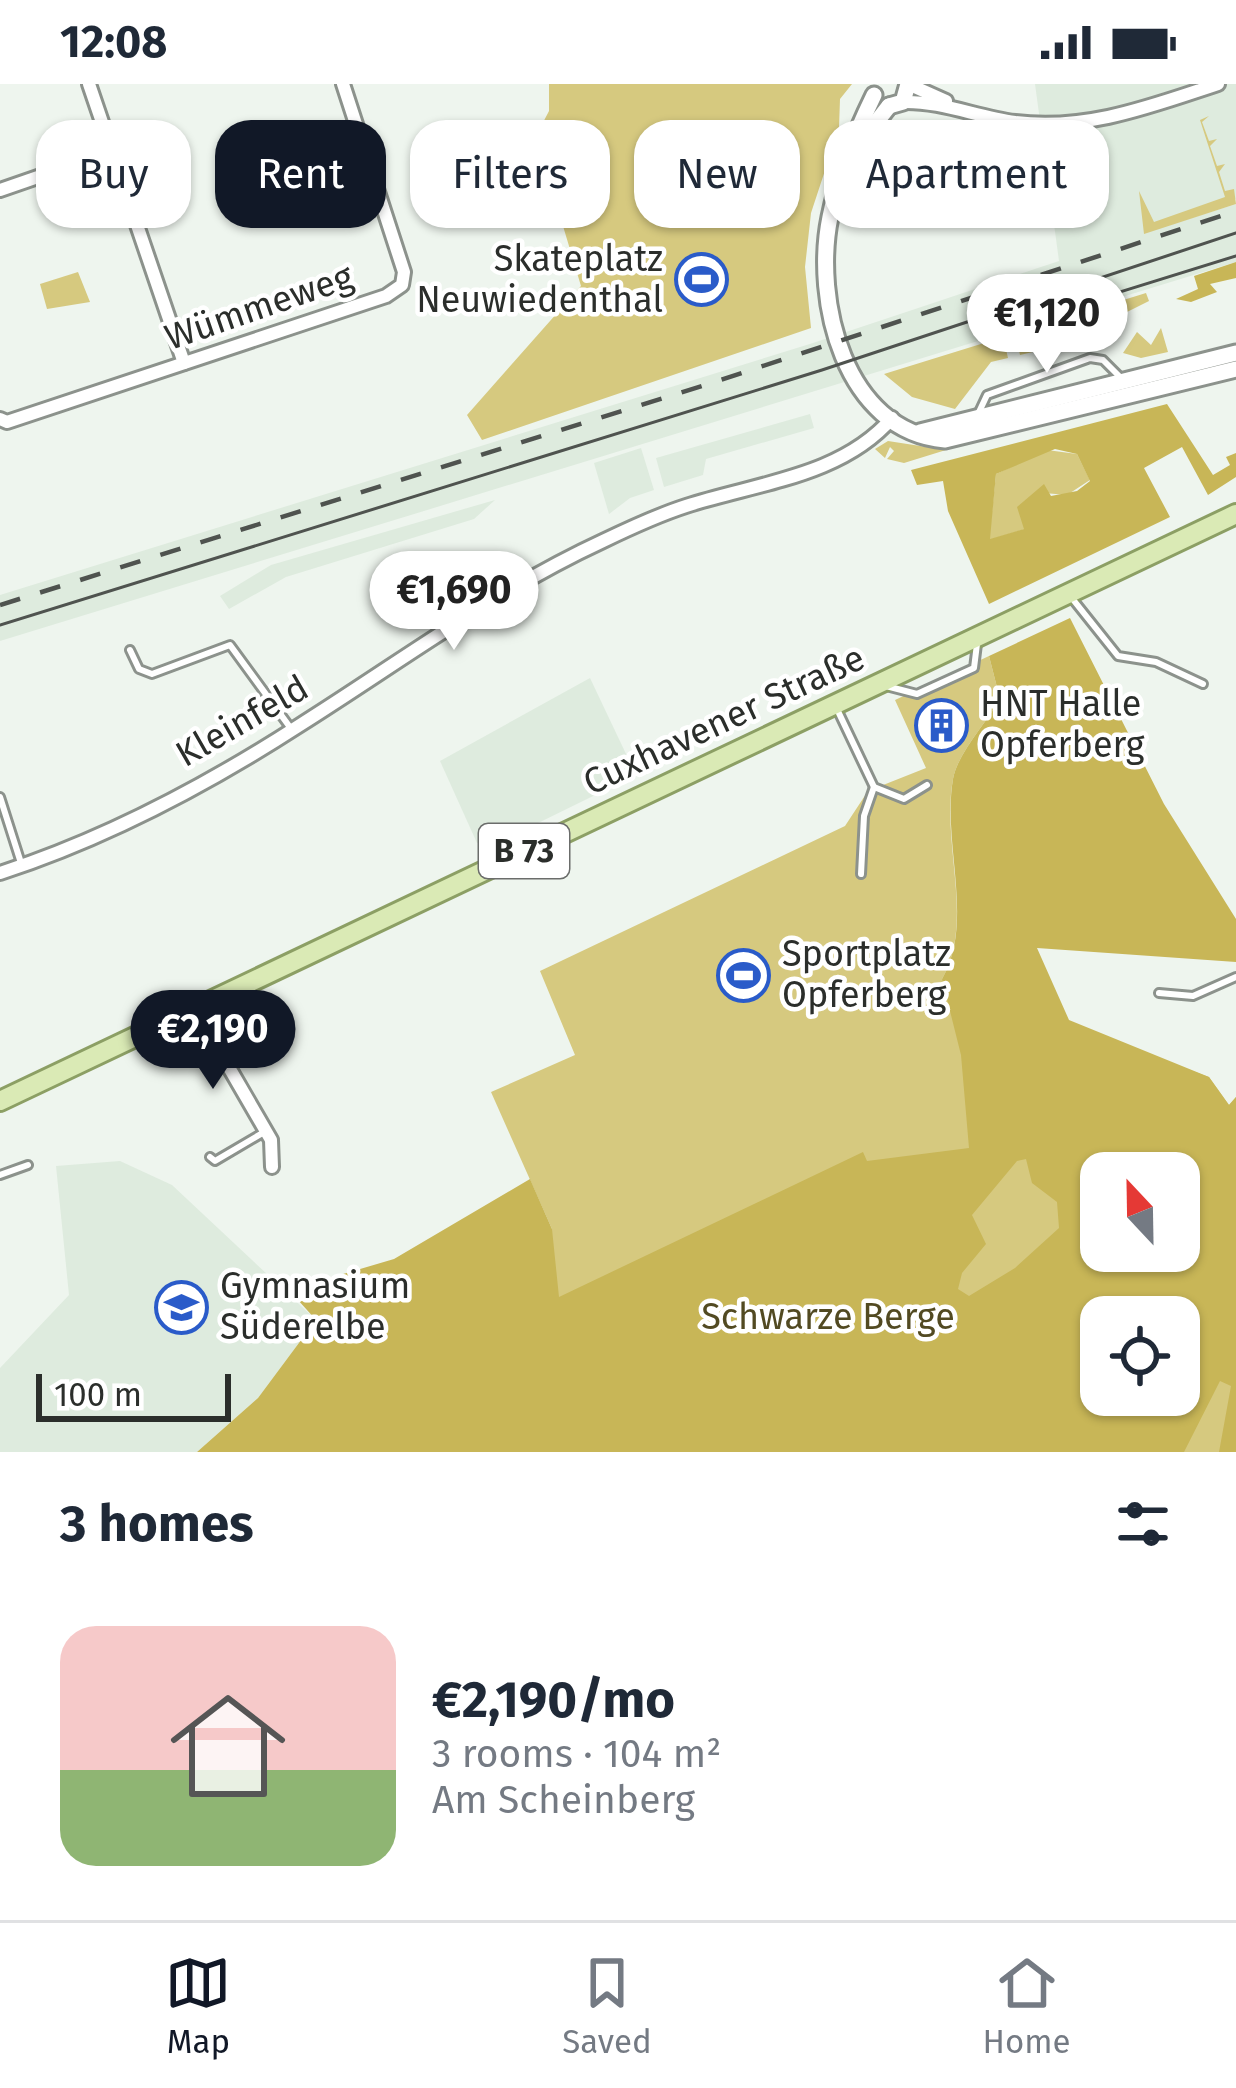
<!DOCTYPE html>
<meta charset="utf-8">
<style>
:root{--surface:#fff;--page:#f2f2f3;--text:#1f2937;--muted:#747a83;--line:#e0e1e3;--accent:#111827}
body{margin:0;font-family:"Fira Sans",sans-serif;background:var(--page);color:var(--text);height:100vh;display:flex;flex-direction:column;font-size:45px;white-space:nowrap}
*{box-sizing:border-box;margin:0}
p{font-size:39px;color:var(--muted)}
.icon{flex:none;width:66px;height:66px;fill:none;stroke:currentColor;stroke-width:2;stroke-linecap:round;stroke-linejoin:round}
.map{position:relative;height:1368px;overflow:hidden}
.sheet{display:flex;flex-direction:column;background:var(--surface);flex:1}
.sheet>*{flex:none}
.top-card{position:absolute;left:36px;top:36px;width:1164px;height:108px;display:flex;gap:24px}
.needle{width:78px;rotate:338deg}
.fabs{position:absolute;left:1080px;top:1068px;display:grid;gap:24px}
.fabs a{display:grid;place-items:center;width:120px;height:120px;border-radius:24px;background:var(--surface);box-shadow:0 3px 9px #0004;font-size:60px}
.scale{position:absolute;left:36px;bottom:30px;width:195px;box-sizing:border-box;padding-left:12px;border:6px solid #2b2e2b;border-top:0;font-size:33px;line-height:42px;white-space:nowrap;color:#2b2e2b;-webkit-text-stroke:9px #fff;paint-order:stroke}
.price{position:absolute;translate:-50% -102px;padding:0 27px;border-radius:42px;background:#fff;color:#222;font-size:39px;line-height:78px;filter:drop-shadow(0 3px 6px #0008)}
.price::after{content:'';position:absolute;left:50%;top:72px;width:36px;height:27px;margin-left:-18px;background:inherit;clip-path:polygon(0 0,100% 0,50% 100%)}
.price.selected{background:var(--accent);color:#fff}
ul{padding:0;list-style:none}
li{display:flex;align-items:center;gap:36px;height:300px;padding:0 60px}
li span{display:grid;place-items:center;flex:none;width:336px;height:240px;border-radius:36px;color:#555}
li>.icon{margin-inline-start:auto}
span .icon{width:144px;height:144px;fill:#fffc;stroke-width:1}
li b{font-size:51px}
h2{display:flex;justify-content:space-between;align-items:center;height:144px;padding:0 60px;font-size:51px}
.tag{padding:0 42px;border-radius:36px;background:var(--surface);box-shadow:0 3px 9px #0004;font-size:42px;line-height:108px}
.tag.selected{background:var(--accent);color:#fff}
.status{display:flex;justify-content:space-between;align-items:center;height:84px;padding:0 60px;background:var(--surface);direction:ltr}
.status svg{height:33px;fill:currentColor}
.tab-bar{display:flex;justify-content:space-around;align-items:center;height:168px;border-top:3px solid var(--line);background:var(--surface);font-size:33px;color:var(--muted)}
.tab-bar a{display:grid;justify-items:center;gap:6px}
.tab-bar .selected{color:var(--accent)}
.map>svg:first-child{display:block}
.built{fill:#deebde}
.green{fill:#d6c97f;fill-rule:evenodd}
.forest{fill:#c8b657;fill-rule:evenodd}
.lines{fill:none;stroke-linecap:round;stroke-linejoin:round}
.service-casing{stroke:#8c928c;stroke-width:12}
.minor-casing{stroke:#8c928c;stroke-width:18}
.tertiary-casing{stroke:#8c928c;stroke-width:21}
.primary-casing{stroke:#8c9f64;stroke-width:24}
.service{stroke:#fff;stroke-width:6}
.minor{stroke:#fff;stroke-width:12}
.tertiary{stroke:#fff;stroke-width:15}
.primary{stroke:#daeab5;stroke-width:18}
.tram{stroke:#4f534f;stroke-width:3}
.rail{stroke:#4f534f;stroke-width:4.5;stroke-dasharray:21 21;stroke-linecap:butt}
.labels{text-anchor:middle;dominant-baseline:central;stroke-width:9;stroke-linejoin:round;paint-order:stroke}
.shield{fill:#fff;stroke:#6b6d6b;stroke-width:3}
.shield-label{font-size:33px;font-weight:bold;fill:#2b2e2b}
.poi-label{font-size:36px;fill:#2b2e2b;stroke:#fff;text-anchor:start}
.street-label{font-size:36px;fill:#2b2e2b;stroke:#fff}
.park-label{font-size:36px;fill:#524a22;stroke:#fff}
</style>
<div class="status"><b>12:08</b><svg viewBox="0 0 49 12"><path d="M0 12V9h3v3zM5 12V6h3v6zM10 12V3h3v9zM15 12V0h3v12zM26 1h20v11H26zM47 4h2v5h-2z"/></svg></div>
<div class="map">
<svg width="1236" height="1368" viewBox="0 0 1236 1368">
<rect width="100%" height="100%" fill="#eef5ee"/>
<!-- built -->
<g class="built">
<path d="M1035 0H1236V115L1144 149 1236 120V178L0 557V511L813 259 1059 177Z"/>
<path d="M810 330 814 344 706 375 703 391 664 403 656 374Z"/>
<path d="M641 364 654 406 630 414 609 430 594 379Z"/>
<path d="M495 416 474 435 286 493 229 525 220 512 271 481Z"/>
<path d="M590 594 636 691 495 760 477 759 440 677Z"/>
<path d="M120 1077 172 1101 316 1236 258 1314 197 1368H0V1284L69 1211 56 1082Z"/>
</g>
<!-- green -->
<g class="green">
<path d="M549 0H852L840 15 839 44 811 129 805 183 811 244 482 356 467 331 581 202 536 52 549 27Z"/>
<path d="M1209 32 1202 38 1209 57 1217 55 1210 62 1217 82 1225 80 1219 88 1225 107 1234 105 1236 120 1144 150 1139 107 1154 138 1225 113 1200 36Z"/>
<path d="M78 188 90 218 47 225 40 200Z"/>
<path d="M1146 209 1149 217 1097 243 1085 238 1057 245 1058 253H1034L1037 267 1020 271 1017 258 1005 261 1008 274 991 278 955 325 912 313 884 290Z"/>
<path d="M1161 244 1168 268 1141 274 1123 269 1137 248 1151 261Z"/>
<path d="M888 357 946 366 904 379 887 375 894 367 890 363 885 374 875 365Z"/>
<path d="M1047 366 1077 370 1090 396 1067 411 1044 409 1025 445 989 456 996 390Z"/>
<path d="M989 572 1000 615C987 638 957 670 953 695 941 761 975 837 942 895L1209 993 1229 1021 1236 1013V1368H486L552 1145 491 1008 575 971 540 887 845 742 868 707 926 684 895 616ZM1101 1089H1179V1167H1101ZM1101 1233H1179V1311H1101Z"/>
</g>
<!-- forest -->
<g class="forest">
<path d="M1236 178V194L1210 200 1217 208 1191 218 1176 215 1198 205 1194 192Z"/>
<path d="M1167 320 1213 391 1230 381 1226 373 1236 369V393L1208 411 1182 363 1144 384 1170 433 989 520 948 427 943 397 917 401 911 386ZM1055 365 1077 370 1090 397 1077 407 1051 412 1044 400 1017 423 1024 445 990 455 996 390Z"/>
<path d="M1070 534 1164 720 1236 835V878L1037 864 1069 936 1209 993 1229 1021 1236 1013V1368H1219L1231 1302 1220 1297 1184 1368H197L258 1314 316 1236 289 1206 394 1175 530 1095 552 1145 559 1213 863 1068 867 1077 969 1064 961 971 942 895C975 838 942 760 953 695 957 670 987 638 1000 615L989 572ZM1026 1075 1032 1099 1057 1118 1059 1144 1015 1184 969 1212 958 1205 962 1189 986 1160 972 1131 1017 1077ZM1179 1089V1167H1101V1089ZM1179 1233V1311H1101V1233Z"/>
</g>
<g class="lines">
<defs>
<g id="service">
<path d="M979 328 987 311 1090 274 1103 276 1124 297"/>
<path d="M1071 513 1118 572 1156 578 1203 600"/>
<path d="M130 566 139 585 152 590 230 561 292 646"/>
<path d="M886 602 917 610 974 584 977 560"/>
<path d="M836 623 874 703 904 715 927 701"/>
<path d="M0 713 21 779"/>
<path d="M861 790 864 732 874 703"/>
<path d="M1159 909 1193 912 1236 893"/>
<path d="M210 1073 215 1077 266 1047"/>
<path d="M0 1091 28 1081"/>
</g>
<g id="minor">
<path d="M89 0 184 279"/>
<path d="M908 0 946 17"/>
<path d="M903 18C941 17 977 33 1015 38 1087 47 1151 22 1218 0"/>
<path d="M0 106 110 68"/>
<path d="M0 335 7 338 386 212 402 201 404 188 343 0"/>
<path d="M0 789C105 755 207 701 300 641 400 578 495 507 603 457 630 444 658 431 686 422 756 399 841 393 892 334"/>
<path d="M194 923 271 1056 272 1083"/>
</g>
<g id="tertiary">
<path d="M874 11C856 48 838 92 830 133 813 216 844 347 945 356L1236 285"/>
<path d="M889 22 903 18 908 0"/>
<path d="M860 59 889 22"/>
<path d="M920 348 1236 269"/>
</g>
<path id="primary" d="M0 1017 1236 430"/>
</defs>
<!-- service casing -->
<use href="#service" class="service-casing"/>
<!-- minor casing -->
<use href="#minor" class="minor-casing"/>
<!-- tertiary casing -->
<use href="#tertiary" class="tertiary-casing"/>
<!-- primary casing -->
<use href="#primary" class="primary-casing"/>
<!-- service -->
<use href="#service" class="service"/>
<!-- minor -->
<use href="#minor" class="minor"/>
<!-- tertiary -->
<use href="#tertiary" class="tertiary"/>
<!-- primary -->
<use href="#primary" class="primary"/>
<!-- tram -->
<g class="tram">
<path d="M1004 244 1236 172"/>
<path d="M0 541 822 286 1236 149"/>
</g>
<!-- rail -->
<path class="rail" d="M0 521 705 301 1236 127"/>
</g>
<!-- icons -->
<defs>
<symbol id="stadium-ring" viewBox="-11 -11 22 22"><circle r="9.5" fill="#fff" stroke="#2a5bc9" stroke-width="1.5"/><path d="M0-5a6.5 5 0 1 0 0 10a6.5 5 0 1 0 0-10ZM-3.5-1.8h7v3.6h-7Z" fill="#2a5bc9"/></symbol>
<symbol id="building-ring" viewBox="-11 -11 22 22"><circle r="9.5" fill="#fff" stroke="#2a5bc9" stroke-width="1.5"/><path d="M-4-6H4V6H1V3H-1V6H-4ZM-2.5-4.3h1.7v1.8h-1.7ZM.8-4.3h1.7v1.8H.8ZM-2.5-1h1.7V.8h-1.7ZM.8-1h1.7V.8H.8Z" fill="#2a5bc9"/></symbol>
<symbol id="school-ring" viewBox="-11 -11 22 22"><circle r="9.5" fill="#fff" stroke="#2a5bc9" stroke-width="1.5"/><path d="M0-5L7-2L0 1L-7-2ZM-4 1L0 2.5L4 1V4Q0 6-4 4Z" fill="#2a5bc9"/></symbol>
</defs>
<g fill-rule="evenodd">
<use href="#stadium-ring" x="672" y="166" width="59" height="59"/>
<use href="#building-ring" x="912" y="612" width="59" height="59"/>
<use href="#stadium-ring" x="714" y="862" width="59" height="59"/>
<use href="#school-ring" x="152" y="1194" width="59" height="59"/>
</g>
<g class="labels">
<!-- shield labels -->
<rect class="shield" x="479" y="740" width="90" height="54" rx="9"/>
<g class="shield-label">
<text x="524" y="767">B 73</text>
</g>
<!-- poi labels -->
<g class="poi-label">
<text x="663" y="175" text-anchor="end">Skateplatz<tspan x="663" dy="41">Neuwiedenthal</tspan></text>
<text x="980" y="620">HNT Halle<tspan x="980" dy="41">Opferberg</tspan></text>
<text x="782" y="870">Sportplatz<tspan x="782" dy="41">Opferberg</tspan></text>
<text x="220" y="1202">Gymnasium<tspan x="220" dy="41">Süderelbe</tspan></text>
</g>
<!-- street labels -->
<g class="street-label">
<text transform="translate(259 223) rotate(-19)">Wümmeweg</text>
<text transform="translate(724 636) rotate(-25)">Cuxhavener Straße</text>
<text transform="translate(242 637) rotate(-30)">Kleinfeld</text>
</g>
<!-- park labels -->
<g class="park-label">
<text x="828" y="1233">Schwarze Berge</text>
</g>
</g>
</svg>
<div class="fabs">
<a><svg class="needle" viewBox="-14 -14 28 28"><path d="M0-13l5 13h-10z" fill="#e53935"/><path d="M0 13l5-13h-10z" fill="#747a83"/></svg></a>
<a><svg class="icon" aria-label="locate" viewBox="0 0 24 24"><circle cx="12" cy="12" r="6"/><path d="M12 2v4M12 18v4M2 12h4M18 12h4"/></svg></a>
</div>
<div class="scale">100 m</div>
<b class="price" style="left:1047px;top:292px">€1,120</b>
<b class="price" style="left:454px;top:569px">€1,690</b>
<b class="price selected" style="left:213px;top:1008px">€2,190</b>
<div class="top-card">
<a class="tag">Buy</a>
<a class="tag selected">Rent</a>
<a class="tag">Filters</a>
<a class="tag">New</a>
<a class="tag">Apartment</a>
</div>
</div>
<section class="sheet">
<h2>3 homes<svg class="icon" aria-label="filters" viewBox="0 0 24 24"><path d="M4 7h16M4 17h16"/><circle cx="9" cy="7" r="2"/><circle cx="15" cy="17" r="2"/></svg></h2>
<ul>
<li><span style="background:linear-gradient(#f6c9c9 60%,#8fb573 0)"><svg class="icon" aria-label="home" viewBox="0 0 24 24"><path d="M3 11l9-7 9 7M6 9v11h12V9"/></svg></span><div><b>€2,190/mo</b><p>3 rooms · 104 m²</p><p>Am Scheinberg</p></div></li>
</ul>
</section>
<nav class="tab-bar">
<a class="selected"><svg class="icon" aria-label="map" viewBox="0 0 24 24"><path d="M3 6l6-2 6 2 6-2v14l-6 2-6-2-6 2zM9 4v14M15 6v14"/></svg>Map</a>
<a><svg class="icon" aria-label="saved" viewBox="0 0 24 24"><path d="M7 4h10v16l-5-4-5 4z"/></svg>Saved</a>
<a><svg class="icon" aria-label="home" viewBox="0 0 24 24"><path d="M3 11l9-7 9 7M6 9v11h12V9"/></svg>Home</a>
</nav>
